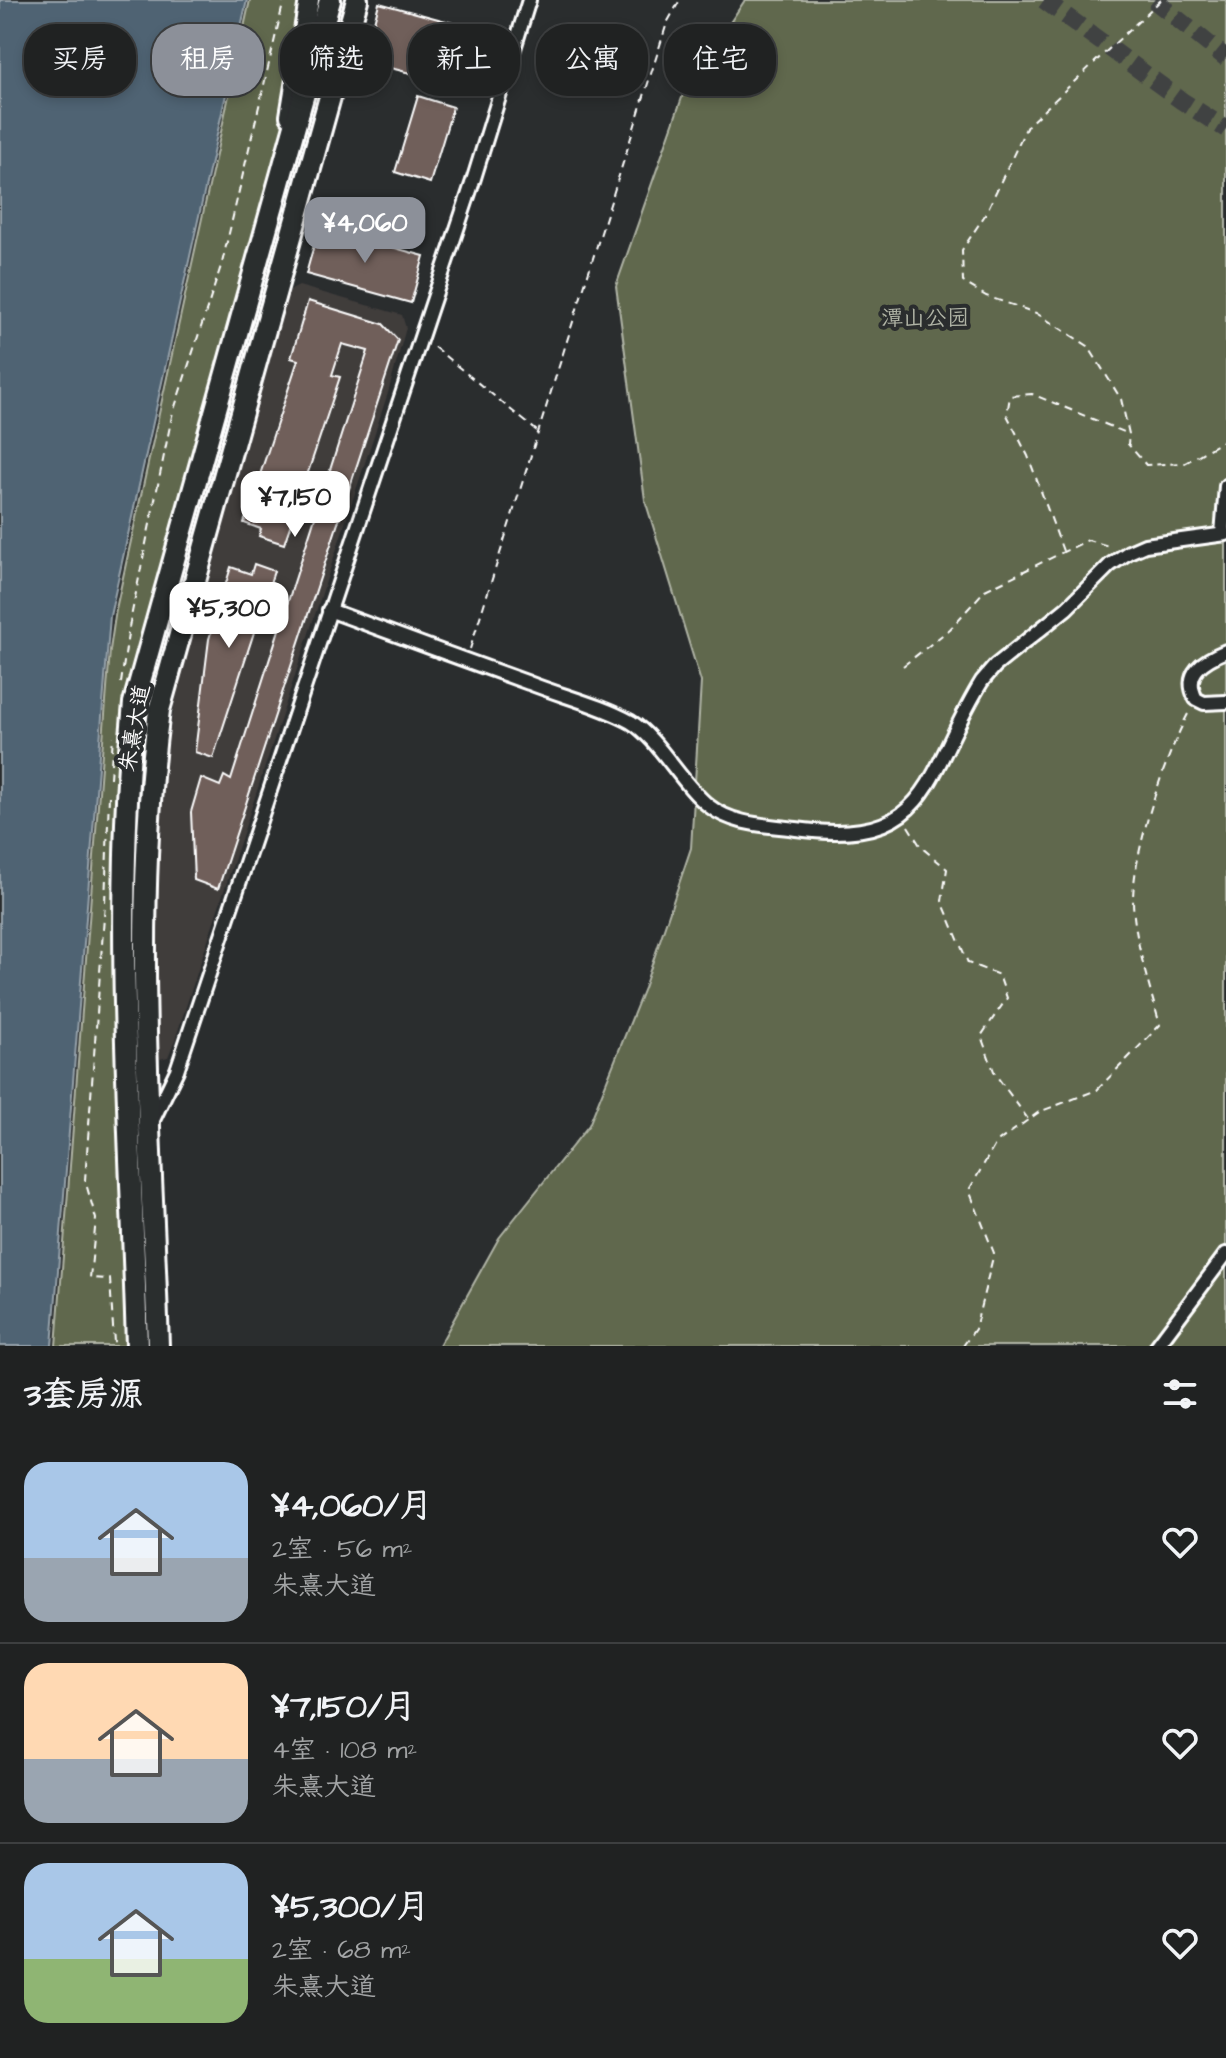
<!DOCTYPE html>
<html lang="zh">
<meta charset="utf-8">
<style>
:root{--surface:#202222;--page:#282a2a;--text:#f1f3f6;--muted:#a2a4a5;--line:#3d3f40;--accent:#8c9099}
body{margin:0;font-family:"Architects Daughter","LXGW WenKai TC",sans-serif;background:var(--page);color:var(--text);height:100vh;display:flex;flex-direction:column;font-size:30px;white-space:nowrap}
*{box-sizing:border-box;margin:0}
p{font-size:26px;color:var(--muted)}
.icon{flex:none;width:44px;height:44px;fill:none;stroke:currentColor;stroke-width:2;stroke-linecap:round;stroke-linejoin:round}
.map{position:relative;height:1346px;overflow:hidden}
.details{display:flex;flex-direction:column;background:var(--surface);flex:1}
.details>*{flex:none}
.guide{position:absolute;left:24px;top:24px;width:800px;height:72px;display:flex;gap:16px}
.price{position:absolute;translate:-50% -68px;padding:0 18px;border-radius:16px;background:#fff;color:#222;font-size:26px;line-height:52px;filter:drop-shadow(0 2px 4px #0008)}
.price::after{content:'';position:absolute;left:50%;top:48px;width:24px;height:18px;margin-left:-12px;background:inherit;clip-path:polygon(0 0,100% 0,50% 100%)}
.price.active{background:var(--accent);color:#fff}
ul{padding:0;list-style:none}
li{display:flex;align-items:center;gap:24px;height:200px;padding:0 24px}
li+li{border-top:2px solid var(--line)}
li span{display:grid;place-items:center;flex:none;width:224px;height:160px;border-radius:24px;color:#555}
li>.icon{margin-inline-start:auto}
span .icon{width:96px;height:96px;fill:#fffc;stroke-width:1}
li b{font-size:34px}
h2{display:flex;justify-content:space-between;align-items:center;height:96px;padding:0 24px;font-size:34px}
.pill{padding:0 28px;border-radius:32px;background:var(--surface);box-shadow:0 4px 12px #0003,0 0 0 2px var(--line);font-size:28px;line-height:72px}
.pill.active{background:var(--accent);color:#fff}
.map>svg:first-child{display:block}
.built{fill:#3f3c3b}
.green{fill:#61684e;stroke:#b0b4a6;stroke-width:2}
.water{fill:#506473;stroke:#96a2ab;stroke-width:2}
.building{fill:#705e5a;stroke:#fff;stroke-width:2}
.lines{fill:none;stroke-linecap:round;stroke-linejoin:round}
.primary-tunnel{stroke:#3f4243;stroke-width:18;stroke-dasharray:18 9;stroke-linecap:butt}
.minor-casing{stroke:#fff;stroke-width:18}
.primary-casing{stroke:#fff;stroke-width:24}
.trunk-casing{stroke:#fff;stroke-width:26}
.path{stroke:#fff;stroke-width:2;stroke-dasharray:8 6;stroke-linecap:butt}
.minor{stroke:#2a2d2e;stroke-width:12}
.primary{stroke:#2a2d2e;stroke-width:18}
.trunk{stroke:#2a2d2e;stroke-width:20}
.labels{text-anchor:middle;dominant-baseline:central;stroke-width:8;stroke-linejoin:round;paint-order:stroke}
.park-label{font-size:22px;fill:#b0b4a6;stroke:#2a2d2e}
.street-label{font-size:22px;fill:#fff;stroke:#2a2d2e}
</style>
<div class="map">
<svg width="1226" height="1346" viewBox="0 0 1226 1346">
<rect width="100%" height="100%" fill="#2a2d2e"/>
<filter id="ink" filterUnits="userSpaceOnUse"><feTurbulence type="fractalNoise" baseFrequency=".0125" numOctaves="2"/><feDisplacementMap in="SourceGraphic" scale="16" xChannelSelector="R" yChannelSelector="G"/><feConvolveMatrix kernelMatrix="1 2 1 2 8 2 1 2 1" color-interpolation-filters="sRGB"/></filter>
<g filter="url(#ink)">
<!-- built -->
<path class="built" d="M299 286 402 315 406 328 388 393 175 1040 168 1057 160 1059 157 1032 156 856 165 756 179 679 264 363 287 292Z"/>
<!-- green -->
<g class="green">
<path d="M250 0H319L128 714 131 1346H56L110 650 116 609Z"/>
<path d="M745 0H1226V1346H439L499 1238 589 1125 644 988 691 848 701 682 645 500 616 286 684 92Z"/>
</g>
<!-- water -->
<path class="water" d="M0 0H247L110 616 52 1346H0Z"/>
<!-- building -->
<g class="building">
<path d="M379 3 505 37 490 94 364 61Z"/>
<path d="M418 96 453 107 430 183 395 172Z"/>
<path d="M319 227 424 256 411 303 306 274Z"/>
<path d="M308 301 383 324 398 340 218 889 194 880 191 812 201 778 220 786 224 776 231 780 368 351 342 344 332 375 340 377 284 544 259 536 261 529 244 523 298 360 291 358Z"/>
<path d="M254 564 274 571 213 758 195 752 209 639 231 567 251 574Z"/>
</g>
<g class="lines">
<!-- primary-tunnel -->
<g class="primary-tunnel">
<path d="M1044 0 1182 101 1226 129"/>
<path d="M1154 0 1226 58"/>
</g>
<defs>
<g id="minor">
<path d="M1222 534 1226 486"/>
<path d="M329 610C396 635 462 659 529 683 562 696 600 705 631 722 658 738 682 785 709 806 733 825 766 825 796 829 933 848 924 775 982 681L995 666 1067 608 1110 565 1129 552 1145 545 1226 534"/>
<path d="M1226 651C1204 660 1182 673 1196 699L1204 703 1226 702"/>
<path d="M151 1124 177 1070 474 178 529 0"/>
<path d="M1157 1346 1226 1254"/>
</g>
<path id="primary" d="M290 116 309 0"/>
<g id="trunk">
<path d="M137 1346C131 1132 113 916 134 703L330 0"/>
<path d="M158 1346C151 1135 132 920 159 710L357 0"/>
</g>
</defs>
<!-- minor casing -->
<use href="#minor" class="minor-casing"/>
<!-- primary casing -->
<use href="#primary" class="primary-casing"/>
<!-- trunk casing -->
<use href="#trunk" class="trunk-casing"/>
<!-- path -->
<g class="path">
<path d="M1161 0 1027 126 985 215 962 250 963 282 986 296 1036 313 1088 346 1121 399 1129 434 1128 444 1146 465 1185 463 1226 439"/>
<path d="M434 347 537 431"/>
<path d="M1063 551 1028 456 1007 415 1010 396 1032 394 1129 434"/>
<path d="M470 649 667 23 680 0"/>
<path d="M903 666 950 629 985 590 1088 540 1112 547"/>
<path d="M121 683 129 627 172 416 222 263 284 0"/>
<path d="M110 778 113 736"/>
<path d="M109 796 105 903 85 1180 96 1219 90 1278 110 1279 114 1343 118 1346"/>
<path d="M908 826 921 847 947 869 942 901 968 963 999 975 1007 998 981 1036 995 1074 1028 1119"/>
<path d="M963 1346 975 1329 994 1253 969 1190 996 1143 1039 1112 1097 1090 1160 1025C1150 989 1133 936 1133 899 1134 848 1165 757 1189 712"/>
</g>
<!-- minor -->
<use href="#minor" class="minor"/>
<!-- primary -->
<use href="#primary" class="primary"/>
<!-- trunk -->
<use href="#trunk" class="trunk"/>
</g>
</g>
<g class="labels">
<!-- park labels -->
<g class="park-label">
<text x="925" y="318">潭山公园</text>
</g>
<!-- street labels -->
<g class="street-label">
<text transform="translate(135 728) rotate(-80)">朱熹大道</text>
</g>
</g>
</svg>
<b class="price active" style="left:365px;top:265px">¥4,060</b>
<b class="price" style="left:295px;top:539px">¥7,150</b>
<b class="price" style="left:229px;top:650px">¥5,300</b>
<div class="guide">
<a class="pill">买房</a>
<a class="pill active">租房</a>
<a class="pill">筛选</a>
<a class="pill">新上</a>
<a class="pill">公寓</a>
<a class="pill">住宅</a>
</div>
</div>
<section class="details">
<h2>3套房源<svg class="icon" aria-label="filters" viewBox="0 0 24 24"><path d="M4 7h16M4 17h16"/><circle cx="9" cy="7" r="2"/><circle cx="15" cy="17" r="2"/></svg></h2>
<ul>
<li><span style="background:linear-gradient(#a9c7e8 60%,#9aa5b1 0)"><svg class="icon" aria-label="home" viewBox="0 0 24 24"><path d="M3 11l9-7 9 7M6 9v11h12V9"/></svg></span><div><b>¥4,060/月</b><p>2室 · 56 m²</p><p>朱熹大道</p></div><svg class="icon" aria-label="heart" viewBox="0 0 24 24"><path d="M12 20l-8-8c-3-5 5-10 8-4 3-6 11-1 8 4z"/></svg></li>
<li><span style="background:linear-gradient(#ffd9b3 60%,#9aa5b1 0)"><svg class="icon" aria-label="home" viewBox="0 0 24 24"><path d="M3 11l9-7 9 7M6 9v11h12V9"/></svg></span><div><b>¥7,150/月</b><p>4室 · 108 m²</p><p>朱熹大道</p></div><svg class="icon" aria-label="heart" viewBox="0 0 24 24"><path d="M12 20l-8-8c-3-5 5-10 8-4 3-6 11-1 8 4z"/></svg></li>
<li><span style="background:linear-gradient(#a9c7e8 60%,#8fb573 0)"><svg class="icon" aria-label="home" viewBox="0 0 24 24"><path d="M3 11l9-7 9 7M6 9v11h12V9"/></svg></span><div><b>¥5,300/月</b><p>2室 · 68 m²</p><p>朱熹大道</p></div><svg class="icon" aria-label="heart" viewBox="0 0 24 24"><path d="M12 20l-8-8c-3-5 5-10 8-4 3-6 11-1 8 4z"/></svg></li>
</ul>
</section>
